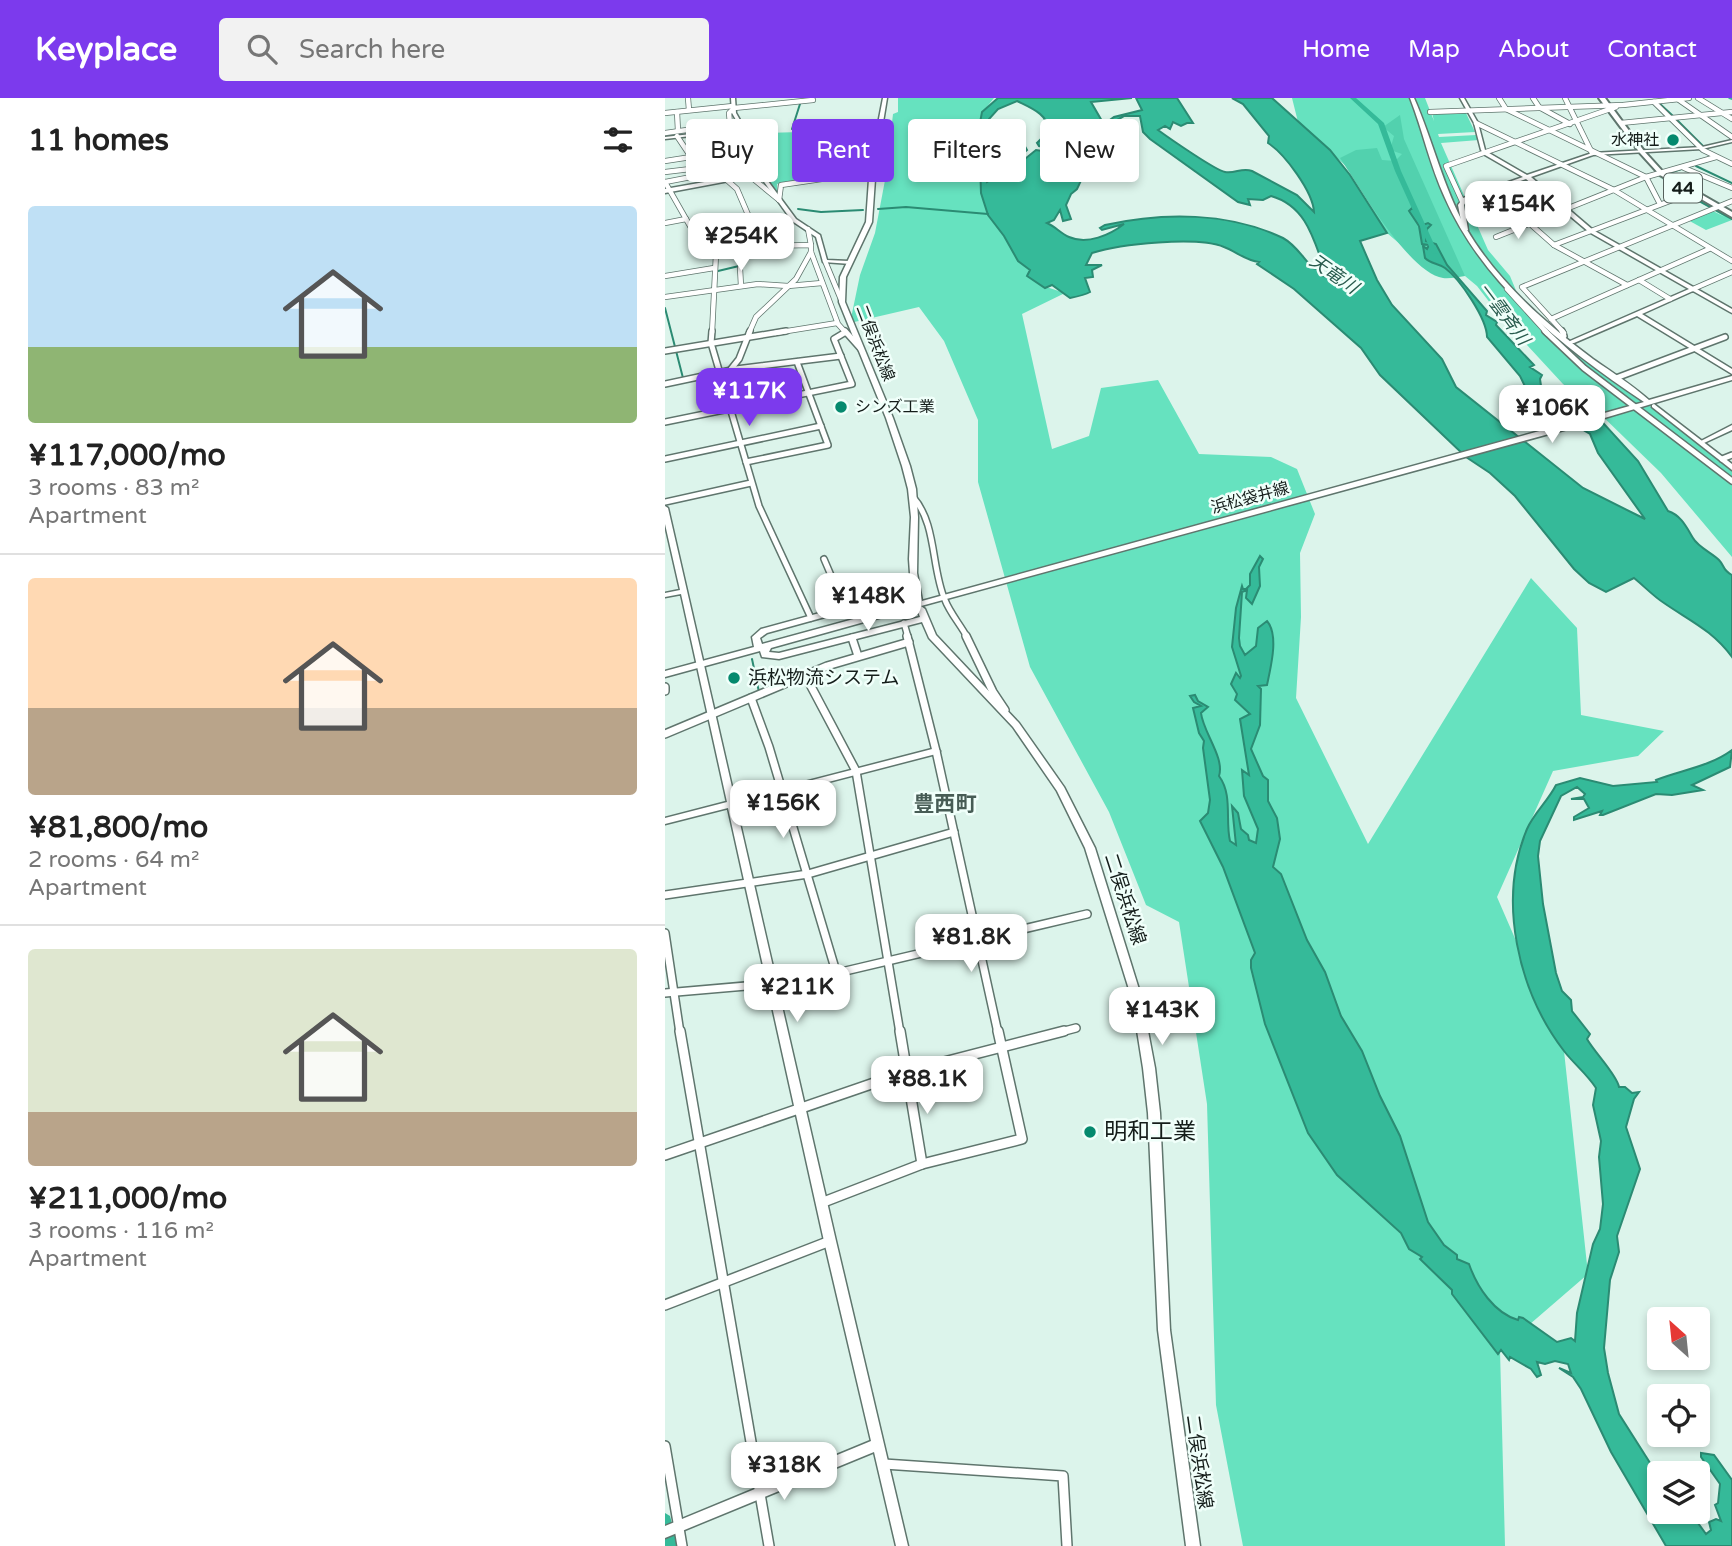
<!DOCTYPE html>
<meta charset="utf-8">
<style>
:root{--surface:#fff;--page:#f2f2f2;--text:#222;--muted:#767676;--line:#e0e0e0;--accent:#7c3aed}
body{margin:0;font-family:"Varela Round","Noto Sans JP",sans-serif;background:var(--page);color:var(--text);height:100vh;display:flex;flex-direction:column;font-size:26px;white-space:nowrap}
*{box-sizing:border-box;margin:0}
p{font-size:23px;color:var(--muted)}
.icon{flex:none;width:38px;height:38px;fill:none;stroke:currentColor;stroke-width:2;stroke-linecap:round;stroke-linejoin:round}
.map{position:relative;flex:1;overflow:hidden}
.side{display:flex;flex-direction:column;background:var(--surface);width:665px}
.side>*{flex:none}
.guide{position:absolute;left:21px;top:21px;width:665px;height:63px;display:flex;gap:14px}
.needle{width:46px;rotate:333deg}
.fabs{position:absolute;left:982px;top:1209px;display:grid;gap:14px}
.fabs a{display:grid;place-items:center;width:63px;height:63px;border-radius:7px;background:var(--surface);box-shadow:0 4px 10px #0003;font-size:35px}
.price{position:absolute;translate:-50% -60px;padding:0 16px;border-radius:14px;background:#fff;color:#222;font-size:23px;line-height:46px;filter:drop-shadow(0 2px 4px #0008)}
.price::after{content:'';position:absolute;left:50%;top:42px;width:21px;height:16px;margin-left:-10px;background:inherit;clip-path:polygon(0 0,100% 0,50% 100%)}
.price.current{background:var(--accent);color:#fff}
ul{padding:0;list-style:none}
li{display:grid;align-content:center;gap:14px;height:371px;padding:0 28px}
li+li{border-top:2px solid var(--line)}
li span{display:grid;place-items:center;height:217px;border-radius:7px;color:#555}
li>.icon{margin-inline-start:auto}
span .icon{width:126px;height:126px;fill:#fffc;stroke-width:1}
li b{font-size:30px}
h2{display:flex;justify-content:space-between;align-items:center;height:84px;padding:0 28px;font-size:30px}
.chip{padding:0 24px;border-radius:7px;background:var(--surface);box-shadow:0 4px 10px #0003;font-size:24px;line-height:63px}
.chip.current{background:var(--accent);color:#fff}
header{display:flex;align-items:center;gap:42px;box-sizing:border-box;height:98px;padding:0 35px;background:var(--accent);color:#fff}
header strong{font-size:33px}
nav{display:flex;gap:38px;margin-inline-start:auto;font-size:24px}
.search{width:490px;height:63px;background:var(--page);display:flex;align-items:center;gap:18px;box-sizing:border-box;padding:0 24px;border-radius:7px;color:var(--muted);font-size:26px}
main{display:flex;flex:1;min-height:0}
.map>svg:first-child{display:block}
.green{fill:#66e2bf}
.forest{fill:#52d1ae}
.water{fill:#35ba99;stroke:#2b8b73;stroke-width:2;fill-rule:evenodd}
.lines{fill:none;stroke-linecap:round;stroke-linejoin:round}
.stream{stroke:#2b8b73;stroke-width:2}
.river{fill:#35ba99;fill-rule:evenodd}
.minor-far3-casing{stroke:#5f756d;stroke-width:6}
.minor-far2-casing{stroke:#5f756d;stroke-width:8}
.minor-far1-casing{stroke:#5f756d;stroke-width:10}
.minor-casing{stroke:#5f756d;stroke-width:12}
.tertiary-casing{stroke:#5f756d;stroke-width:3}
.secondary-casing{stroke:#5f756d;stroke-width:3}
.primary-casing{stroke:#5f756d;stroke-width:4}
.minor-far3{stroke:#fff;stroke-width:4.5}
.minor-far2{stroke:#fff;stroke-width:5}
.minor-far1{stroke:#fff;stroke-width:7}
.minor{stroke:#fff;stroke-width:9}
.tertiary{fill:#fff;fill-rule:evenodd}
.secondary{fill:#fff;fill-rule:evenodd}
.primary{fill:#fff;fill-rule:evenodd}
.poi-dot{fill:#05896e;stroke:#f0fffa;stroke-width:2.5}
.labels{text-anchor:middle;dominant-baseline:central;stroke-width:5;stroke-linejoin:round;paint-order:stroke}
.far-poi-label{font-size:16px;fill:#141d1a;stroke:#f0fffa;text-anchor:end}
.far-street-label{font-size:16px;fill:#141d1a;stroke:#f0fffa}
.shield{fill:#f0fffa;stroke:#56615d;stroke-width:2}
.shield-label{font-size:18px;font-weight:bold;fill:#141d1a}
.far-water-label{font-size:18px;font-style:italic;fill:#285b4d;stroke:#f0fffa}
.poi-label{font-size:19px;fill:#141d1a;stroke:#f0fffa;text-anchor:start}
.street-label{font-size:19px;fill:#141d1a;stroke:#f0fffa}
.neighbourhood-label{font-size:21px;font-weight:bold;fill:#475c55;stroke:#f0fffa}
.near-poi-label{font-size:23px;fill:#141d1a;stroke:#f0fffa;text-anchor:start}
</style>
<header>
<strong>Keyplace</strong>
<div class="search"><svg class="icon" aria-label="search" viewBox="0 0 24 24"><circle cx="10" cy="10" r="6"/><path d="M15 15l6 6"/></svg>Search here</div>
<nav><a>Home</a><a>Map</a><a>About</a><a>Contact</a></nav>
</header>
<main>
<section class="side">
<h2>11 homes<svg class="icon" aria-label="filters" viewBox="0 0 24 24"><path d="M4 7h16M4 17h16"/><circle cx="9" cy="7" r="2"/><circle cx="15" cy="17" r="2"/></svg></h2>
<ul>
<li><span style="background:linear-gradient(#bfe0f5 65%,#8fb573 0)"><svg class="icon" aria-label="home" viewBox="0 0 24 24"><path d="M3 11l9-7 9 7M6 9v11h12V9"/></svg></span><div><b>¥117,000/mo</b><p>3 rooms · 83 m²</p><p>Apartment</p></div></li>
<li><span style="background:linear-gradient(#ffd9b3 60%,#b9a48a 0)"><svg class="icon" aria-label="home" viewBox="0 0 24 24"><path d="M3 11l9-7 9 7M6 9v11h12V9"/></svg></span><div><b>¥81,800/mo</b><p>2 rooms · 64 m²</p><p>Apartment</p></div></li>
<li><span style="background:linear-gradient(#dfe7d0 75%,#b9a48a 0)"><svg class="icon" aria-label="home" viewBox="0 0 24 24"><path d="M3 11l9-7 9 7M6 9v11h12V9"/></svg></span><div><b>¥211,000/mo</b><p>3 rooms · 116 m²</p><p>Apartment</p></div></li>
</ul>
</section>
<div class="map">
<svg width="1067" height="1448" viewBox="0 0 1067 1448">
<rect width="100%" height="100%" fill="#dcf4eb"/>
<!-- green -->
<g class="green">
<path d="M233 0H329L321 10 315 59 317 91 375 187 400 195 357 216 387 351 424 338 436 290 493 282 534 356 606 359 632 371 650 416 635 455 636 519 631 600 703 746 866 480 912 530 916 617 999 633 973 658 888 673 832 799 899 953 923 1176 835 1252 840 1448H578L551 1307 542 1006 514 824 481 807 444 714 365 569 313 384V322L279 243 254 209 185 225 195 177 210 135 221 77 228 16 233 14Z"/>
<path d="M627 0H760L769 23 767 15 800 13 810 34 773 36 774 39 811 37 814 42 776 45 823 152 845 178 857 207 1067 373V459L996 375 930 311 898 286 836 219 812 188 800 178 763 170 722 135 683 70 633 24Z"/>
<path d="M136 34 141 36 130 83 112 86 113 98 90 60 88 47 95 43 99 35Z"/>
<path d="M992 78 1067 119V122L1041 132 1021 121 1044 111 1060 119Z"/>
</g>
<!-- forest -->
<path class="forest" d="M735 17 739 41 800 178C793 179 784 181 778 180 744 175 694 88 675 60L691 52 712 50 717 62 730 63 737 56 725 52 729 38 718 29Z"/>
<!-- water -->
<g class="water">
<path d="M333 0H467L426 4 437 23 442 24 449 19 477 12 471 0H512L528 25H522L516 28 508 24 505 31 500 28 493 32C504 40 550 72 560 74 570 76 577 69 587 73L632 97 649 114C648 94 620 56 603 45L604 38 578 6 567 0H607L665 52 685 77 722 135 695 143 712 182 727 207 777 261 791 289 918 390 980 421 933 355 925 336 866 301 855 278 822 239C822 221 795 181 780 170 773 165 766 166 760 160L758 148 762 151 764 147 757 146 754 128 744 113 747 110 752 113 758 127 763 125 766 127 762 131 761 143 771 146 782 167 822 213 821 217 832 224 831 227 869 267 865 269 877 277 875 281 876 288 889 302 930 316 973 363 1003 413C1016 417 1022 430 1028 440 1033 449 1047 455 1054 462 1060 468 1057 472 1067 477V559C1047 532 1025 523 999 505 988 498 979 488 969 480L941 494 924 485 909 471 850 398 825 375 801 359 715 277 696 250 629 191 592 166 594 164C582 163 570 153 559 149 532 138 455 146 427 155L421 167H437L427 172 428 179 420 180 425 194C420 197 410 199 405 200L387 187 380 190 362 178 365 172 353 163 339 138 323 117 316 95 315 66 319 41 314 30 317 14ZM352 3C366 10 383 16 384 33L372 45 374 48 400 52 391 55 371 52 355 65V58L362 52 358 45C341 43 338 52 324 34L327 33 324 21 333 11ZM459 18H475L478 34 485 41 573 104 585 107 583 101 598 102 606 98C638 107 647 135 657 164L654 170 662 168 663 179 658 178 653 171 648 170C638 160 631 147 618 140 564 114 498 114 440 127L435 130 437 132 459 126C445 137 422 147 404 139 395 135 391 129 382 125L389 122 395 112 398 123 406 121 401 107 406 96 412 91C424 67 435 29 459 18ZM322 46 348 49 339 73 322 84 319 76 320 48Z"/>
<path d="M595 458 598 461 594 469 595 488 587 506 581 500 582 492 577 494 574 540 575 548 580 557 591 548 593 530 602 523C614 537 606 568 602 587L593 588 596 591 595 627 586 651 598 678 603 682V703L612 720 615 741 608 769 616 776 642 842 660 874 676 918 697 953 715 998 735 1038 763 1124 779 1147 792 1157V1161L804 1166C812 1189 829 1215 853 1222L854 1219 858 1220 892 1244 906 1240 910 1243 912 1215 928 1146 935 1131 938 1106 934 1059 936 1043 928 1007 931 990C922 976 909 966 899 953 853 893 832 802 862 731 869 715 883 703 891 687L915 680 948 688 992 684 991 682C1016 672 1044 669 1067 652L1065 669 1027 687 1038 692 1007 697 991 696 938 717H935L937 713 909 722V719L924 710 919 701H906L918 699 920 696 912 689 896 698 875 743 873 758 878 806 891 875 897 893 906 902 907 913 925 936 922 941C930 955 952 977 954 989H960L967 995 974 994 969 1001 961 1029 975 1071 952 1138 954 1154 945 1182 939 1250 943 1275 954 1316 994 1379V1414H1025L1041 1436 1046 1432 1044 1424 1051 1421 1056 1423 1050 1407 1053 1405 1055 1386 1036 1359V1355L1049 1357 1067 1382V1448H1001L946 1354 916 1291 908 1279 894 1270 906 1275 903 1266 890 1263 880 1266 872 1264 876 1277 872 1279 866 1271 845 1259 844 1262 836 1252 833 1256 787 1196V1192L755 1161 757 1159 744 1151 736 1135 672 1077 643 1035 600 926 586 870V862L590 855 558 769 535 723 543 715 545 702 538 650 539 643 534 635 528 610 536 608 529 604 525 598 530 597 533 603 543 609 536 615C538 634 560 660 554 678 568 697 560 722 565 743L571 747 567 708 573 715 576 731 583 737 584 742 591 745 593 731 579 698 577 672 584 677 575 621 585 616 570 602 572 596 566 586 571 575 575 580 576 578 567 549 571 510 577 488 578 491H581L585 487V476Z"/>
</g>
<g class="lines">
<!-- stream -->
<g class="stream">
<path d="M994 5 1008 18"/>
<path d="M1012 22 1040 50"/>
<path d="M1031 68 1067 85"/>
<path d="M1001 76 1029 67"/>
<path d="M996 78 1020 95"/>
<path d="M134 82 147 33 127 31 135 6"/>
<path d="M1025 98 1067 121"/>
<path d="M133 111 156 114 198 112"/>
<path d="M213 111 241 109 323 116"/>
<path d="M76 162 79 151"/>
<path d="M53 173 74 168"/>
<path d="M0 210 18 280"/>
<path d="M87 561 94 594"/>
</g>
<!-- river -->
<g class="river">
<path d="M685 0H691L719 25 736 73 773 155 772 156 767 155 730 73 713 26Z"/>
<path d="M1063 0H1067V2L1064 1Z"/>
<path d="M0 1415 5 1418 13 1448H0Z"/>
</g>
<defs>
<g id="minor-far3">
<path d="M23 0 24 12"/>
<path d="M834 0 841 11 981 79 995 106"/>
<path d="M868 0 874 9 905 26"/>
<path d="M900 0 927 55"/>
<path d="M1033 0 1067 21"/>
<path d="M1014 2 1067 39"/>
<path d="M989 4 1038 52 1067 66"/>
<path d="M12 14 13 33"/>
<path d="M765 14 958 7 1024 0"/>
<path d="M0 15 68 8"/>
<path d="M811 25 949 92 1067 163"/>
<path d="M956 25 1067 14"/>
<path d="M0 35 65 26 64 15 69 10 148 2"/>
<path d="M12 38 26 59 46 68 72 91 84 119V133L88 139 75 170 76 188"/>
<path d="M0 63 26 59"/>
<path d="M1019 70 1067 90"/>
<path d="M0 74 76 65 86 79"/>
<path d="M62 82 86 79 114 102"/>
<path d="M0 84 25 128 44 149 146 147V154L173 226 181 235"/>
<path d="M0 84 52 74"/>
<path d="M827 92 889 147 962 187"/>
<path d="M114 102 116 87 177 78 195 49 196 36 192 35"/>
<path d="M797 103 781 68 951 9"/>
<path d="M0 125 21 121"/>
<path d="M143 131 146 147"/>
<path d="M831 139 981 79 1051 59"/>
<path d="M889 147 1026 95"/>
<path d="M44 149 51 156 47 235"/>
<path d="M160 163 177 204"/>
<path d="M0 178 49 170"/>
<path d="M974 182 1005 201"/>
<path d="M842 191 882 235"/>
<path d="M1028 191 1067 174"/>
<path d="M0 199 93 186 123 188 157 185"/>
<path d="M886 221 1044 151"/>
<path d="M84 235 91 219 131 181 146 154"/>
<path d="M110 235 172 225"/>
<path d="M899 235 857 189 1067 103"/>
</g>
<g id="minor-far2">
<path d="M47 233 46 245 94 408 146 520"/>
<path d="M180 233 196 251"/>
<path d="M880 233 919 270 1067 383"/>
<path d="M897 233 899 238"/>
<path d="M0 253 121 233"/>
<path d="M66 271 74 261 85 233"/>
<path d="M951 280 1060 239"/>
<path d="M0 286 71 271 176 258"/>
<path d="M0 324 187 286 169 241 179 235"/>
<path d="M0 361 156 328"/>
<path d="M1057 361 1067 357"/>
<path d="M81 364 163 347 132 264"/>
<path d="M248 399C272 426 266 470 280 502 285 515 295 526 302 539"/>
<path d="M0 404 86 385"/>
<path d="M159 461 180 510"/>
<path d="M239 525 243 539"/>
</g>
<g id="minor-far1">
<path d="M242 538 271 653 333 935"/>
<path d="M301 538 328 594 340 612"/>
<path d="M187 540 193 558"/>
<path d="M140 577 191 673 235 935"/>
<path d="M0 589V593"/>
<path d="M86 600 104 649 172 877"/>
<path d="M0 636 162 568 244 544"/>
<path d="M0 797 143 776 289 734"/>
<path d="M0 835 15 935"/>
<path d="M0 895 138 883 422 816"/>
<path d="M392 935 411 930"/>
</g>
<g id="minor">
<path d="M15 933 104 1448"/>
<path d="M235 933 257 1066"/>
<path d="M0 1057 244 973 399 933"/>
<path d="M156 1105 257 1066 357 1041 333 933"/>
<path d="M0 1207 165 1143"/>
<path d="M0 1348 17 1448"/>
<path d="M219 1366 398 1378 402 1448"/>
</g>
<g id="tertiary">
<path d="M66 0H70L71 15 88 45 91 67 131 121 155 137 162 162 184 163 187 165 186 166 158 164 151 139 127 123 87 67 83 46 76 45 70 37 61 34 0 41V39L61 32 74 35 80 43H83L67 15Z"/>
<path d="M795 0H799L813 25 820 52 824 55 862 77 927 55 1037 49 1067 42V44L1037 51 928 57 866 79 928 132 1067 211V215L1065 214 1028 193 977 216 1067 271V276L972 218 909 245H905V243L1024 191 924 134 861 81 802 102 799 107 803 132 798 133 793 107 798 100 858 79 820 57 816 52 809 25Z"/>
<path d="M62 80 64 81V83L0 95V91Z"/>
<path d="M1067 327V332L1039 345 1037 346 1034 344Z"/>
<path d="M0 408 3 410 70 702 271 650 275 653 271 656 71 708 171 1143 243 1448H231L209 1354 0 1440V1428L206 1343 159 1143 63 710 0 726V720L62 704 16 496 0 499V495L15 492 0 426Z"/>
</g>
<g id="secondary">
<path d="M218 0H222L211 67 207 124 181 179 180 204 228 320 245 368 251 391 253 419 252 475 257 503 900 326 979 304C901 252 819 188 780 100 765 68 758 33 745 0H749C768 43 778 89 801 130 831 182 880 225 928 261 947 274 967 287 984 302L1067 278V282L906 330 256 508 260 511 271 537 354 625 399 689 430 750 477 901 490 970 495 1015 505 1232 535 1448H521L493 1232 483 1015 478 970 467 901 420 750 392 693 348 629 264 540 257 524 114 561 97 559 95 553 0 579V573L89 549 87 539 96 531 246 490 244 461 246 419 243 391 237 368 221 320 174 204 175 179 201 124 205 67ZM247 495 249 502 251 504 97 546 95 540 102 535ZM253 509 252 511 255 519 114 555 104 554 106 550Z"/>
<path d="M989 306 1067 366V372L987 309V307Z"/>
</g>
<path id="primary" d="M934 0H940L979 53 999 75 1067 114V119L995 77 975 55Z"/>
</defs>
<!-- minor-far3 casing -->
<use href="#minor-far3" class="minor-far3-casing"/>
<!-- minor-far2 casing -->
<use href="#minor-far2" class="minor-far2-casing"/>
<!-- minor-far1 casing -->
<use href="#minor-far1" class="minor-far1-casing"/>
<!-- minor casing -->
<use href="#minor" class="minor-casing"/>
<!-- tertiary casing -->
<use href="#tertiary" class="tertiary-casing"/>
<!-- secondary casing -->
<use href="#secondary" class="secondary-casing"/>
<!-- primary casing -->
<use href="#primary" class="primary-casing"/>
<!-- minor-far3 -->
<use href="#minor-far3" class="minor-far3"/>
<!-- minor-far2 -->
<use href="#minor-far2" class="minor-far2"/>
<!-- minor-far1 -->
<use href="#minor-far1" class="minor-far1"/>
<!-- minor -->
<use href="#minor" class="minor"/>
<!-- tertiary -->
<use href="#tertiary" class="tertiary"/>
<!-- secondary -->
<use href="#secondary" class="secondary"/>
<!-- primary -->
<use href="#primary" class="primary"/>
</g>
<!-- markers -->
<g class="poi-dot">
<circle cx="1008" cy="42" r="7"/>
<circle cx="176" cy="309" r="7"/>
<circle cx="69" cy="580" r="7"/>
<circle cx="425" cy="1034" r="7"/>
</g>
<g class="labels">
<!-- far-poi labels -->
<g class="far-poi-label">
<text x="994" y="42">水神社</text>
<text x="190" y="309" text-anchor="start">シンズ工業</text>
</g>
<!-- far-street labels -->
<g class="far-street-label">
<text transform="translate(210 245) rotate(69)">二俣浜松線</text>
<text transform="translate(585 400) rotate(-15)">浜松袋井線</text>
</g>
<!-- shield labels -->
<rect class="shield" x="999" y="75.5" width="38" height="29" rx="5"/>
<g class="shield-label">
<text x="1018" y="90">44</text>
</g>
<!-- far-water labels -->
<g class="far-water-label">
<text transform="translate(669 176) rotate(35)">天竜川</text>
<text transform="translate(839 216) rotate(53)">一雲斉川</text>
</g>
<!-- poi labels -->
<g class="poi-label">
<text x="83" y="580">浜松物流システム</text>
</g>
<!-- street labels -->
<g class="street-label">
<text transform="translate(460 801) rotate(72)">二俣浜松線</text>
<text transform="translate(534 1364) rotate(82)">二俣浜松線</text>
</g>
<!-- neighbourhood labels -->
<g class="neighbourhood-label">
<text x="280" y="706">豊西町</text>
</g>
<!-- near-poi labels -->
<g class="near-poi-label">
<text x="439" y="1034">明和工業</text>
</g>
</g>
</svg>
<div class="fabs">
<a><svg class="needle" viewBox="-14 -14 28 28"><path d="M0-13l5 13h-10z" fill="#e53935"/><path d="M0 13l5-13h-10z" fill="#767676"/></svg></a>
<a><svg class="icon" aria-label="locate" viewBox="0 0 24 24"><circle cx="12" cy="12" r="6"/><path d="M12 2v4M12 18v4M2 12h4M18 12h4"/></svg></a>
<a><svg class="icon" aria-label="layers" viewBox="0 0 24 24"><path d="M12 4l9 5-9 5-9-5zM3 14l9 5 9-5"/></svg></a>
</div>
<b class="price" style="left:853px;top:143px">¥154K</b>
<b class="price" style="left:76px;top:175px">¥254K</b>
<b class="price current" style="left:84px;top:330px">¥117K</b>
<b class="price" style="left:887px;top:347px">¥106K</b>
<b class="price" style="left:203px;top:535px">¥148K</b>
<b class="price" style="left:118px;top:742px">¥156K</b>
<b class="price" style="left:306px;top:876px">¥81.8K</b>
<b class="price" style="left:132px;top:926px">¥211K</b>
<b class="price" style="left:497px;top:949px">¥143K</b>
<b class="price" style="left:262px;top:1018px">¥88.1K</b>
<b class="price" style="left:119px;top:1404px">¥318K</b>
<div class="guide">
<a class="chip">Buy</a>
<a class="chip current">Rent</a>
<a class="chip">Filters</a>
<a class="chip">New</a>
</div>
</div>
</main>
